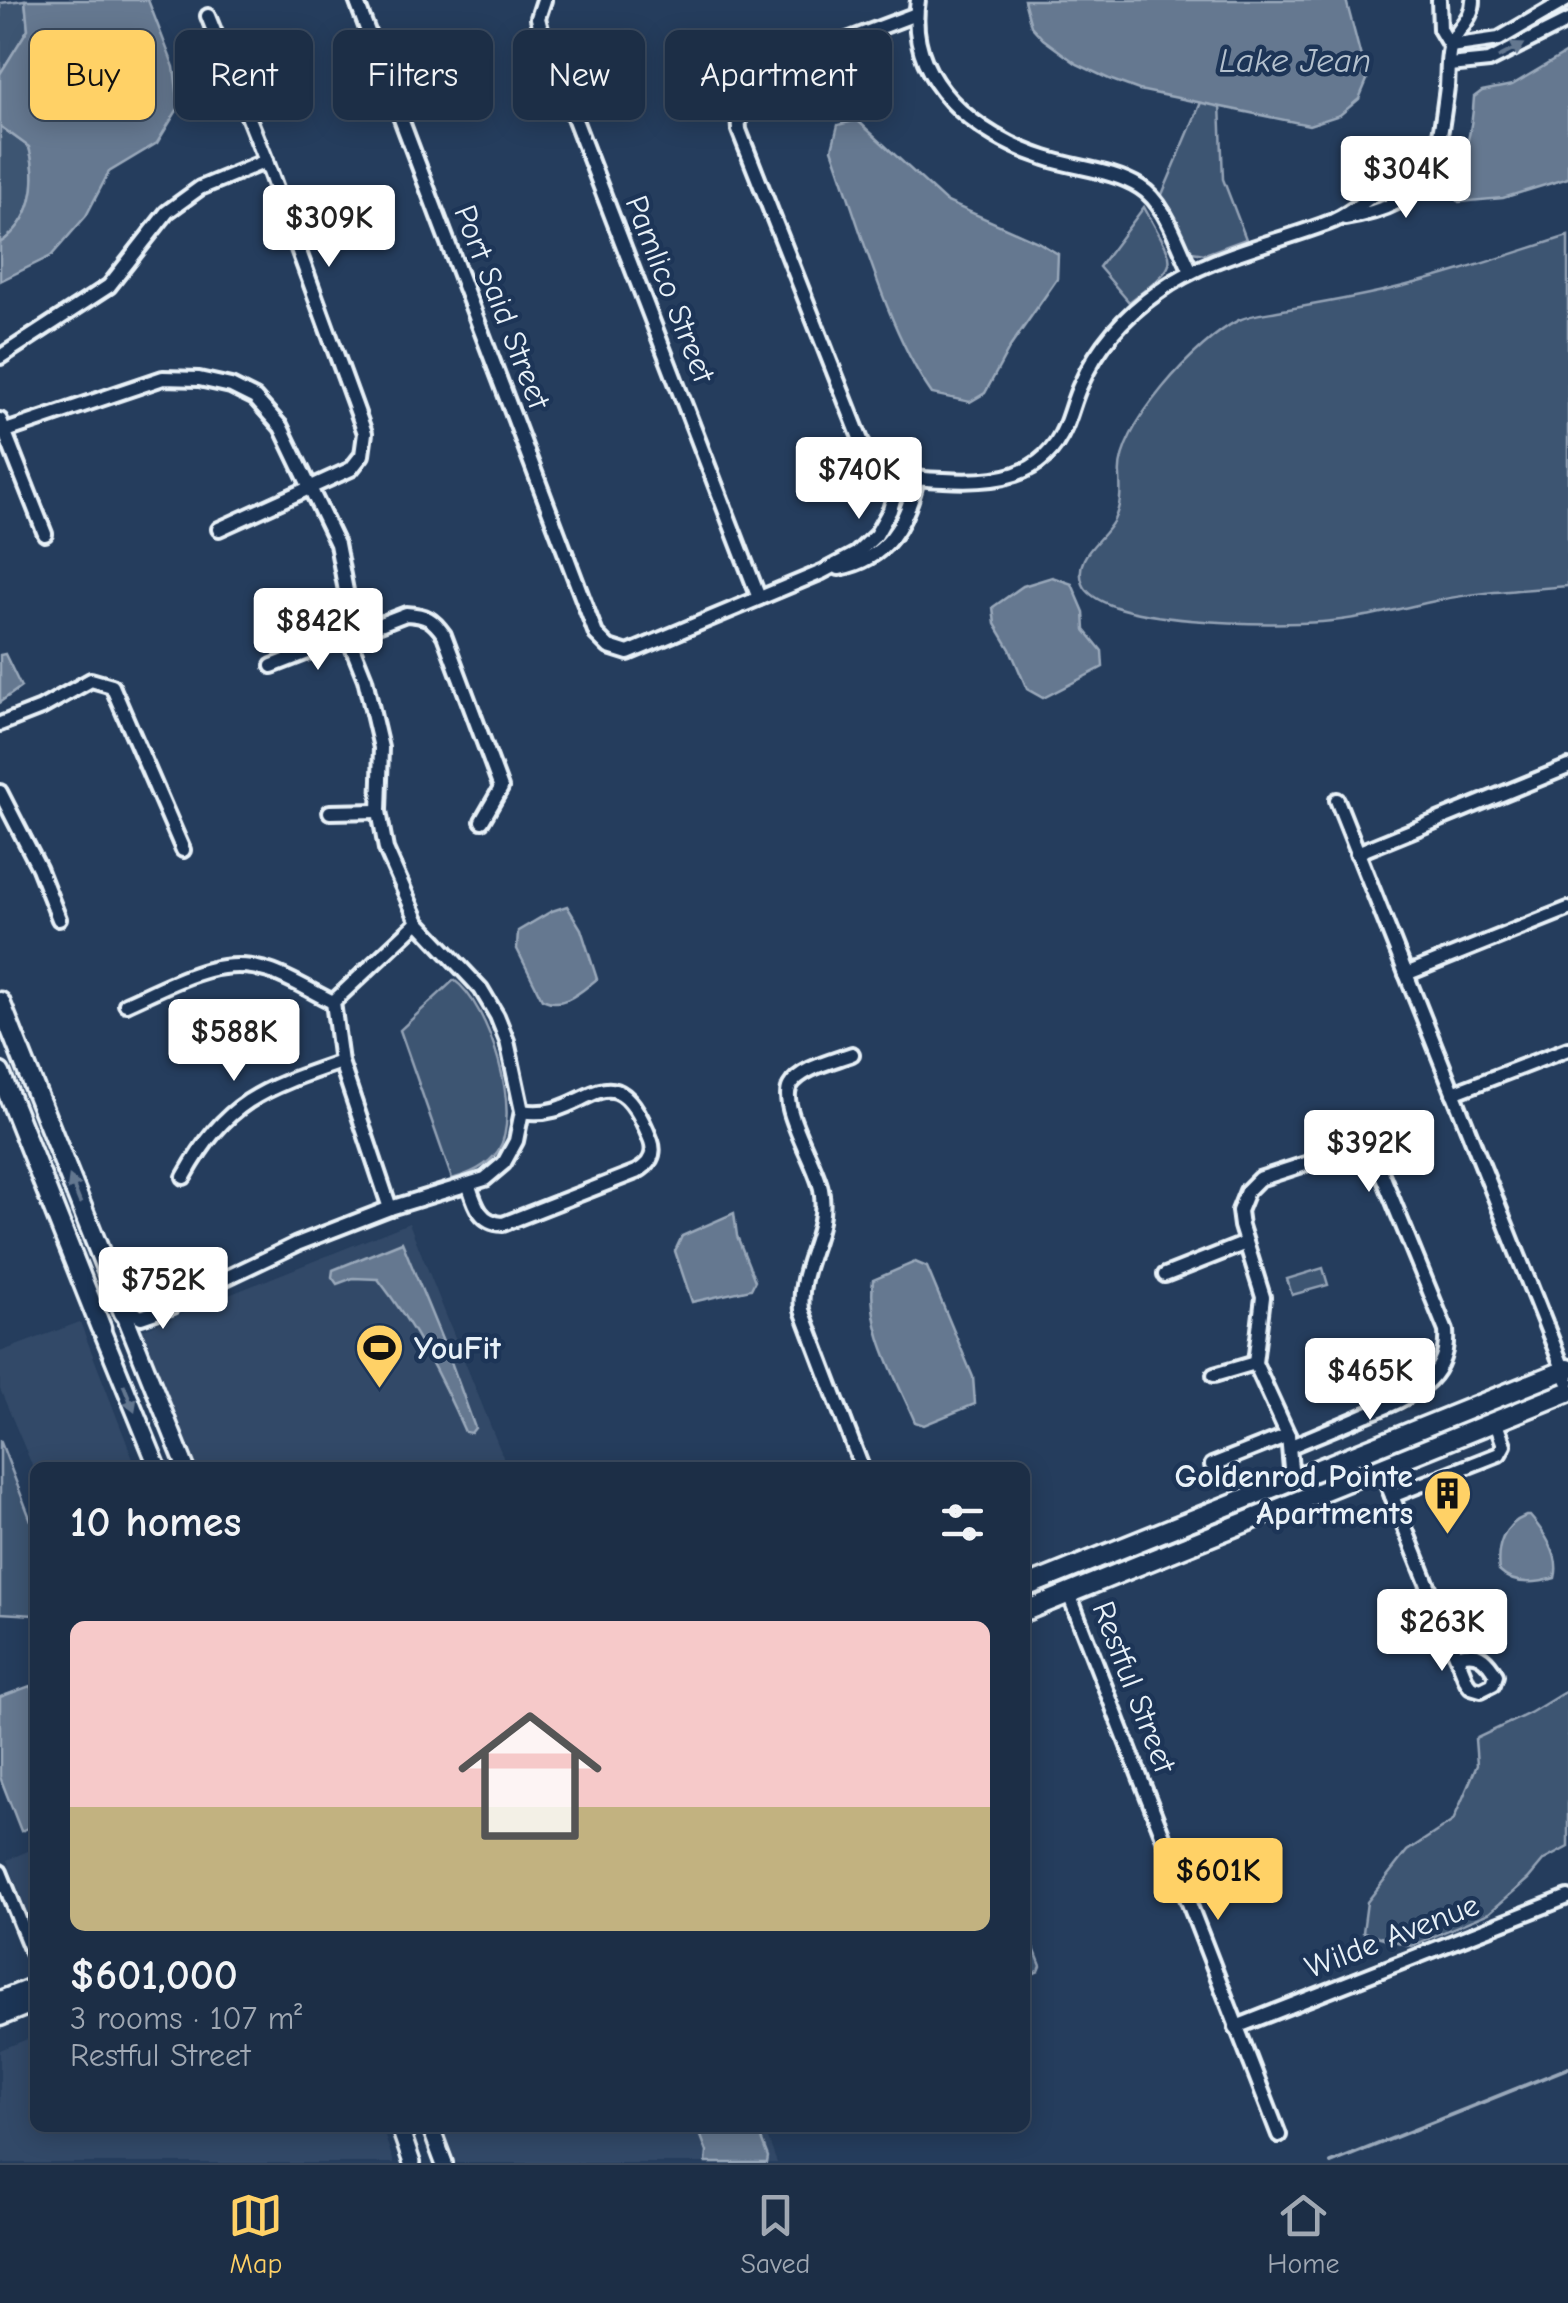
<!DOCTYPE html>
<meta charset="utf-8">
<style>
:root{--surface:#1c2e46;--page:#293a51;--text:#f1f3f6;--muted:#a0a8b3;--line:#3a4a5f;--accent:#ffd166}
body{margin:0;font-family:"Comic Neue",sans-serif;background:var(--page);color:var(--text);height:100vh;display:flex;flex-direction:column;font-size:38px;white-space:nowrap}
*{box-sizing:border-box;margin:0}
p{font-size:32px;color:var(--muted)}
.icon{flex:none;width:55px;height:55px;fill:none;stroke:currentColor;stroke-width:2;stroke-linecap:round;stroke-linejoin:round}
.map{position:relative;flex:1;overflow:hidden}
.panel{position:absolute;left:30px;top:1462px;width:1000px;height:670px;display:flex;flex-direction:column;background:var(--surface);border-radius:15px;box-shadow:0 5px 25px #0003,0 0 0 2px var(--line)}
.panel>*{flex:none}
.top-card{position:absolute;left:30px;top:30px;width:1000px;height:90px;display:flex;gap:20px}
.price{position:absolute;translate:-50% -85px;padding:0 22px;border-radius:10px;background:#fff;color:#222;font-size:32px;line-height:65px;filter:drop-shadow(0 2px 5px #0008)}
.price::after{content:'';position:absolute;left:50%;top:60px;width:30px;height:22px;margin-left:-15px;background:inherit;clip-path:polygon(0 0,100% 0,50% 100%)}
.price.selected{background:var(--accent);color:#111}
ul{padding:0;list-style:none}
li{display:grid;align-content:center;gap:20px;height:530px;padding:0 40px}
li span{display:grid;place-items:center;height:310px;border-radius:15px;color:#555}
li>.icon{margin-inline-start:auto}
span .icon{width:180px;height:180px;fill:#fffc;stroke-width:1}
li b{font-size:42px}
h2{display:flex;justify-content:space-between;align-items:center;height:120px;padding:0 40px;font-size:42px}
.chip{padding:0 35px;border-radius:15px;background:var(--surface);box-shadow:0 5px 25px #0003,0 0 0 2px var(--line);font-size:35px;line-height:90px}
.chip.selected{background:var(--accent);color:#111}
.tabs{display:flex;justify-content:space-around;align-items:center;height:140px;border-top:2px solid var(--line);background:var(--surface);font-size:28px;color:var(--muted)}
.tabs a{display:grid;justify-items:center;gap:5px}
.tabs .selected{color:var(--accent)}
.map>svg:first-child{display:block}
.built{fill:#334a68}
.green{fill:#3e5472;stroke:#93a2b5;stroke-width:2.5}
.water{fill:#657890;stroke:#99a8ba;stroke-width:2.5}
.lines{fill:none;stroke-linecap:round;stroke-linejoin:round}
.stream{stroke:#99a8ba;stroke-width:4}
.minor-casing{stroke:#e8f1f8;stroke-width:20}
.tertiary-casing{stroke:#e8f1f8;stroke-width:22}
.secondary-casing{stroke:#e8f1f8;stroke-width:25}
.minor{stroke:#1d3557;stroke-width:12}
.tertiary{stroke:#1d3557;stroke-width:15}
.secondary{stroke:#1d3557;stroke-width:18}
.oneway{fill:#64778f}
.labels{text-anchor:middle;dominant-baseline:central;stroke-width:9;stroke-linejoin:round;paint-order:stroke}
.street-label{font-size:32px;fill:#e8f1f8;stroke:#1d3557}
.poi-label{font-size:32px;font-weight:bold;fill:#e8f1f8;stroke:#1d3557;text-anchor:start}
.water-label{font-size:35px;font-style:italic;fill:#b4c1ce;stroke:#1d3557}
</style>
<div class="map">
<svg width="1568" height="2163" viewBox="0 0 1568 2163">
<rect width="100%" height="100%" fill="#253d5d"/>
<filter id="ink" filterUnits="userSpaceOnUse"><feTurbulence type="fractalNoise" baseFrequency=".01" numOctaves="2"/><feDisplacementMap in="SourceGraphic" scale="20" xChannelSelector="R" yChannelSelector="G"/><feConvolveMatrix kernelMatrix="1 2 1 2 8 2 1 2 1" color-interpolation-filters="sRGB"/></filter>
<g filter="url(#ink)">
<!-- built -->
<g class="built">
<path d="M409 1223 507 1467H187L134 1333Z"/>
<path d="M80 1322 136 1467 35 1468V1472L0 1389V1352Z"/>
<path d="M35 1848V1931L7 1860Z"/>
<path d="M35 2036V2128H382L394 2163H0V2050Z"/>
<path d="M432 2128H764L777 2163H444Z"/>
</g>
<!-- green -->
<g class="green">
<path d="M25 0 28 29 0 74V3Z"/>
<path d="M1202 100 1220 104 1223 179 1246 239 1205 254 1192 252 1161 197Z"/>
<path d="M0 126 29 147C39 183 33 221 0 243Z"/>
<path d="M1144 207C1176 267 1185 260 1129 302L1099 267Z"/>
<path d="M1568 236V586C1526 590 1482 591 1440 600 1401 608 1363 619 1322 622 1280 625 1100 627 1083 584 1072 556 1103 541 1114 520 1121 505 1121 493 1120 476 1115 429 1199 339 1239 320 1252 314 1269 313 1283 310 1318 304 1353 298 1387 290 1448 276 1508 255 1568 236Z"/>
<path d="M454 980C489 1004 523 1113 498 1151 487 1167 469 1174 452 1179L400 1030Z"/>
<path d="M1323 1268 1328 1285 1292 1295 1287 1279Z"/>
<path d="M0 1440 35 1531V1615L0 1613Z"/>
<path d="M1568 1690V1847L1544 1860 1528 1879 1489 1913 1411 1946 1363 1932 1367 1902 1407 1851 1453 1821 1477 1765 1475 1739 1530 1713Z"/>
<path d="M1028 1942 1032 1943 1041 1966 1039 1971 1025 1977V1943Z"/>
</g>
<!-- water -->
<g class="water">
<path d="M25 0H148L174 67 179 107 157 143 109 172 86 216 51 256 0 281V243C33 221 39 182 29 147L0 126V74L28 29Z"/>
<path d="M1024 0H1346L1367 80 1359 99 1340 115 1309 125 1139 90 1109 79 1077 64 1043 39 1031 26Z"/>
<path d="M1568 52V178L1503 198 1459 202 1449 190C1465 159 1472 132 1474 97L1482 91 1512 85Z"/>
<path d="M857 120 945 201 1038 242 1058 254 1057 279 1010 347 985 393 970 402 932 394C887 329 859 224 832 149L838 125Z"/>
<path d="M1052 577 1072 584 1084 612 1085 630 1102 651 1103 667 1043 698 1027 689 1010 649 995 624 993 607 1023 586Z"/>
<path d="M5 654 21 687 0 702V655Z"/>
<path d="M567 906 581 929 597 979C580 992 564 1009 542 999L517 949 518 931 552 911Z"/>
<path d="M734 1213 737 1236 755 1281 751 1289 692 1302 675 1251 682 1236Z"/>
<path d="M402 1242 450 1359 475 1428 471 1433 465 1432C441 1377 415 1327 378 1279L353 1278 337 1284 332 1277 333 1270Z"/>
<path d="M915 1262 927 1267 973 1377 975 1404 924 1425 915 1422C896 1377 867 1330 873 1280Z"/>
<path d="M1526 1516H1530C1544 1532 1561 1556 1555 1578 1535 1584 1514 1586 1499 1571 1496 1547 1503 1525 1526 1516Z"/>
<path d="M30 1686 35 1697V1825L21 1831 0 1777V1697Z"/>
<path d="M698 2128H757L768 2157 767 2163H706L707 2152Z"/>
</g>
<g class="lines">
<!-- stream -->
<path class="stream" d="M1331 2163 1568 2068"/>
<defs>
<g id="minor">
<path d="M356 0 596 634 609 647 628 653 822 572 856 554 876 535 890 510 900 476"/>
<path d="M544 0 538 18 542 34 759 598"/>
<path d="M918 0C905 81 977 136 1045 158 1075 168 1113 170 1140 187 1165 202 1178 245 1191 271"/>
<path d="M1439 0 1440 29 1450 46"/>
<path d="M916 14 765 71C742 87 737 103 739 130L864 448C885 476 911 479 944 480 994 483 1043 479 1065 427 1071 413 1074 398 1081 384 1097 347 1125 315 1158 292 1209 255 1274 244 1333 221 1352 213 1366 199 1383 188 1400 177 1419 169 1436 158"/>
<path d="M208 16 266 161 365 433 362 455 351 469 219 529"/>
<path d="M1450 46 1499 39 1566 0"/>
<path d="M1449 65 1489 61 1568 21"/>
<path d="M1345 218C1434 203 1437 164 1447 87 1448 74 1447 60 1450 48 1455 29 1473 20 1473 0"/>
<path d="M0 357 109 286 167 212 200 188 266 161"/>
<path d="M0 420 45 534"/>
<path d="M0 433 163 378 199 379 231 386 255 398 281 427 337 544 346 591 349 639 365 679 381 748 379 811 386 849 418 922 481 989 497 1016 507 1041 522 1111 516 1141 504 1163 485 1179 390 1208 297 1244 207 1287 180 1293 166 1287 132 1297 130 1310 124 1313"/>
<path d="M839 568C888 559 906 524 917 479"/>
<path d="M272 666 406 614C426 615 433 619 444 635L501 788 482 821"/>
<path d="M0 724 41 708 91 680 112 686 183 850"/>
<path d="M0 792 39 868 59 919"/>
<path d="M1337 800 1568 1381"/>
<path d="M330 812 379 811"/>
<path d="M1357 853 1568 767"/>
<path d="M1406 974 1568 909"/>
<path d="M126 1004C172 984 218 954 269 971 291 978 312 992 333 1002"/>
<path d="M852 1054C834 1061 800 1068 790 1086 779 1106 816 1164 821 1189 830 1233 797 1266 802 1310L862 1468"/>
<path d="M1453 1093 1568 1049"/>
<path d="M184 1177C226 1101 262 1089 341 1062"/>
<path d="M469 1186C475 1205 480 1223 503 1224L636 1172C649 1165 656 1155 651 1141 612 1038 586 1124 522 1111"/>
<path d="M390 1208 341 1062 333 1002 418 922"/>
<path d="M1165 1275 1246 1243"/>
<path d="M130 1310 141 1317 173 1306 180 1293"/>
<path d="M1214 1375 1255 1363"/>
<path d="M1291 1446C1315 1436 1340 1426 1365 1415 1405 1399 1450 1383 1446 1331L1375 1157 1358 1147 1259 1179 1247 1191 1239 1211 1241 1226 1263 1297 1255 1363 1288 1435 1292 1480"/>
<path d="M1212 1465 1288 1435"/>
<path d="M1380 1468 1392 1496 1499 1454 1504 1445 1495 1421"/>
<path d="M1392 1496 1467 1682 1471 1687 1481 1690 1493 1684 1496 1675C1487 1659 1476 1648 1458 1656"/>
<path d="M1069 1594 1279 2135"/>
<path d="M0 1872 35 1959"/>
<path d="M1236 2027 1568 1897"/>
</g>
<g id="tertiary">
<path d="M124 1313 186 1468"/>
<path d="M101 1328 158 1468"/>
<path d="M400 2128 412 2163"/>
<path d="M431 2128 444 2163"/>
</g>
<g id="secondary">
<path d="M0 1002 124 1313"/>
<path d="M0 1073 101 1328"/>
<path d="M1025 1587 1568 1369"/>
<path d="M1025 1611 1568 1392"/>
<path d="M0 2001 35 1987"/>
<path d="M0 2016 27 2005 35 1998"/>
</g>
</defs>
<!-- minor casing -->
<use href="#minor" class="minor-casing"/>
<!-- tertiary casing -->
<use href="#tertiary" class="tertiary-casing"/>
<!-- secondary casing -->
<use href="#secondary" class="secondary-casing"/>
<!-- minor -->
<use href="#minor" class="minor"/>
<!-- tertiary -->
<use href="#tertiary" class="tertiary"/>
<!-- secondary -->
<use href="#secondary" class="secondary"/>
</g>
<!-- one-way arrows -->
<defs><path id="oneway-solid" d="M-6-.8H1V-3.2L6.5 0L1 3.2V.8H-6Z" transform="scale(2.5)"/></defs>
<g class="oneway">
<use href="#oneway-solid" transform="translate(1511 51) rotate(-27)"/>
<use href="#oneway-solid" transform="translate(75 1190) rotate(-112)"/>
<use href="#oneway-solid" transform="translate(129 1398) rotate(68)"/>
</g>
</g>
<!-- icons -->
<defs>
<symbol id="stadium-pin" viewBox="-11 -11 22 30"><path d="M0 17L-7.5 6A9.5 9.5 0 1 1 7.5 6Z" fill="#ffd166" stroke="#1d3557"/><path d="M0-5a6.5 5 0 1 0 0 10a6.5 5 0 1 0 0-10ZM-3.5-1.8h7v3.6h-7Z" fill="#111"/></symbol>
<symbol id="building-pin" viewBox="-11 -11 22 30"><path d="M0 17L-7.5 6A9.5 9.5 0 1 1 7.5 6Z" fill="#ffd166" stroke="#1d3557"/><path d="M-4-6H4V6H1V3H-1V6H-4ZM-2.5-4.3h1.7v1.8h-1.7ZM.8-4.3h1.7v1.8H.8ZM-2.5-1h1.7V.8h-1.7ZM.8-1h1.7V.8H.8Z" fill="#111"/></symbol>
</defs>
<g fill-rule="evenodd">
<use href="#stadium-pin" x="352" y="1320" width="55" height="75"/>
<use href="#building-pin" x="1420" y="1466" width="55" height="75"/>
</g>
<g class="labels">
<!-- street labels -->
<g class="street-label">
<text transform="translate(670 289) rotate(69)">Pamlico Street</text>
<text transform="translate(502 307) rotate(69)">Port Said Street</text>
<text transform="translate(1134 1687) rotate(69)">Restful Street</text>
<text transform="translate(1392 1936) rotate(-21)">Wilde Avenue</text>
</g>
<!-- poi labels -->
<g class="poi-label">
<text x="414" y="1348">YouFit</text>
<text x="1413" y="1476" text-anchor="end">Goldenrod Pointe<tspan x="1413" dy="37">Apartments</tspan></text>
</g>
<!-- water labels -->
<g class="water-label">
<text x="1295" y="60">Lake Jean</text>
</g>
</g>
</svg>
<b class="price" style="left:1406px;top:221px">$304K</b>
<b class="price" style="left:329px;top:270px">$309K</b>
<b class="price" style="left:859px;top:522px">$740K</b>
<b class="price" style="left:318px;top:673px">$842K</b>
<b class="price" style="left:234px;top:1084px">$588K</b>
<b class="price" style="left:1369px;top:1195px">$392K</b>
<b class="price" style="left:163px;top:1332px">$752K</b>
<b class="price" style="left:1370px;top:1423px">$465K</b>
<b class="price" style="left:1442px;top:1674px">$263K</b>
<b class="price selected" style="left:1218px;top:1923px">$601K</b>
<div class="top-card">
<a class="chip selected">Buy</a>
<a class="chip">Rent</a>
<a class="chip">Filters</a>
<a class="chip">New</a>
<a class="chip">Apartment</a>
</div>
<section class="panel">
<h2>10 homes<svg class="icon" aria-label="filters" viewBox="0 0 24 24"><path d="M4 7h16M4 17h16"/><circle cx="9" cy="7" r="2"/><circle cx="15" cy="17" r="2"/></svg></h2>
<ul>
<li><span style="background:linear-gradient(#f6c9c9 60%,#c2b280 0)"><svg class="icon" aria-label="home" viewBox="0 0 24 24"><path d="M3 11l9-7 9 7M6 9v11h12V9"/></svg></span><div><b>$601,000</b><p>3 rooms · 107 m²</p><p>Restful Street</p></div></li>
</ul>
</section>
</div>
<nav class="tabs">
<a class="selected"><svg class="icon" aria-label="map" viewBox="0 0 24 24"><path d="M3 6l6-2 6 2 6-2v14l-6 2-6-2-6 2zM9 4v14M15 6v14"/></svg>Map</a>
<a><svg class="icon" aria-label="saved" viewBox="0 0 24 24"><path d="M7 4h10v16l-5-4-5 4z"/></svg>Saved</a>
<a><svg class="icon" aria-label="home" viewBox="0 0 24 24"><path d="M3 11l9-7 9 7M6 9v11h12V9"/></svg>Home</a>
</nav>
